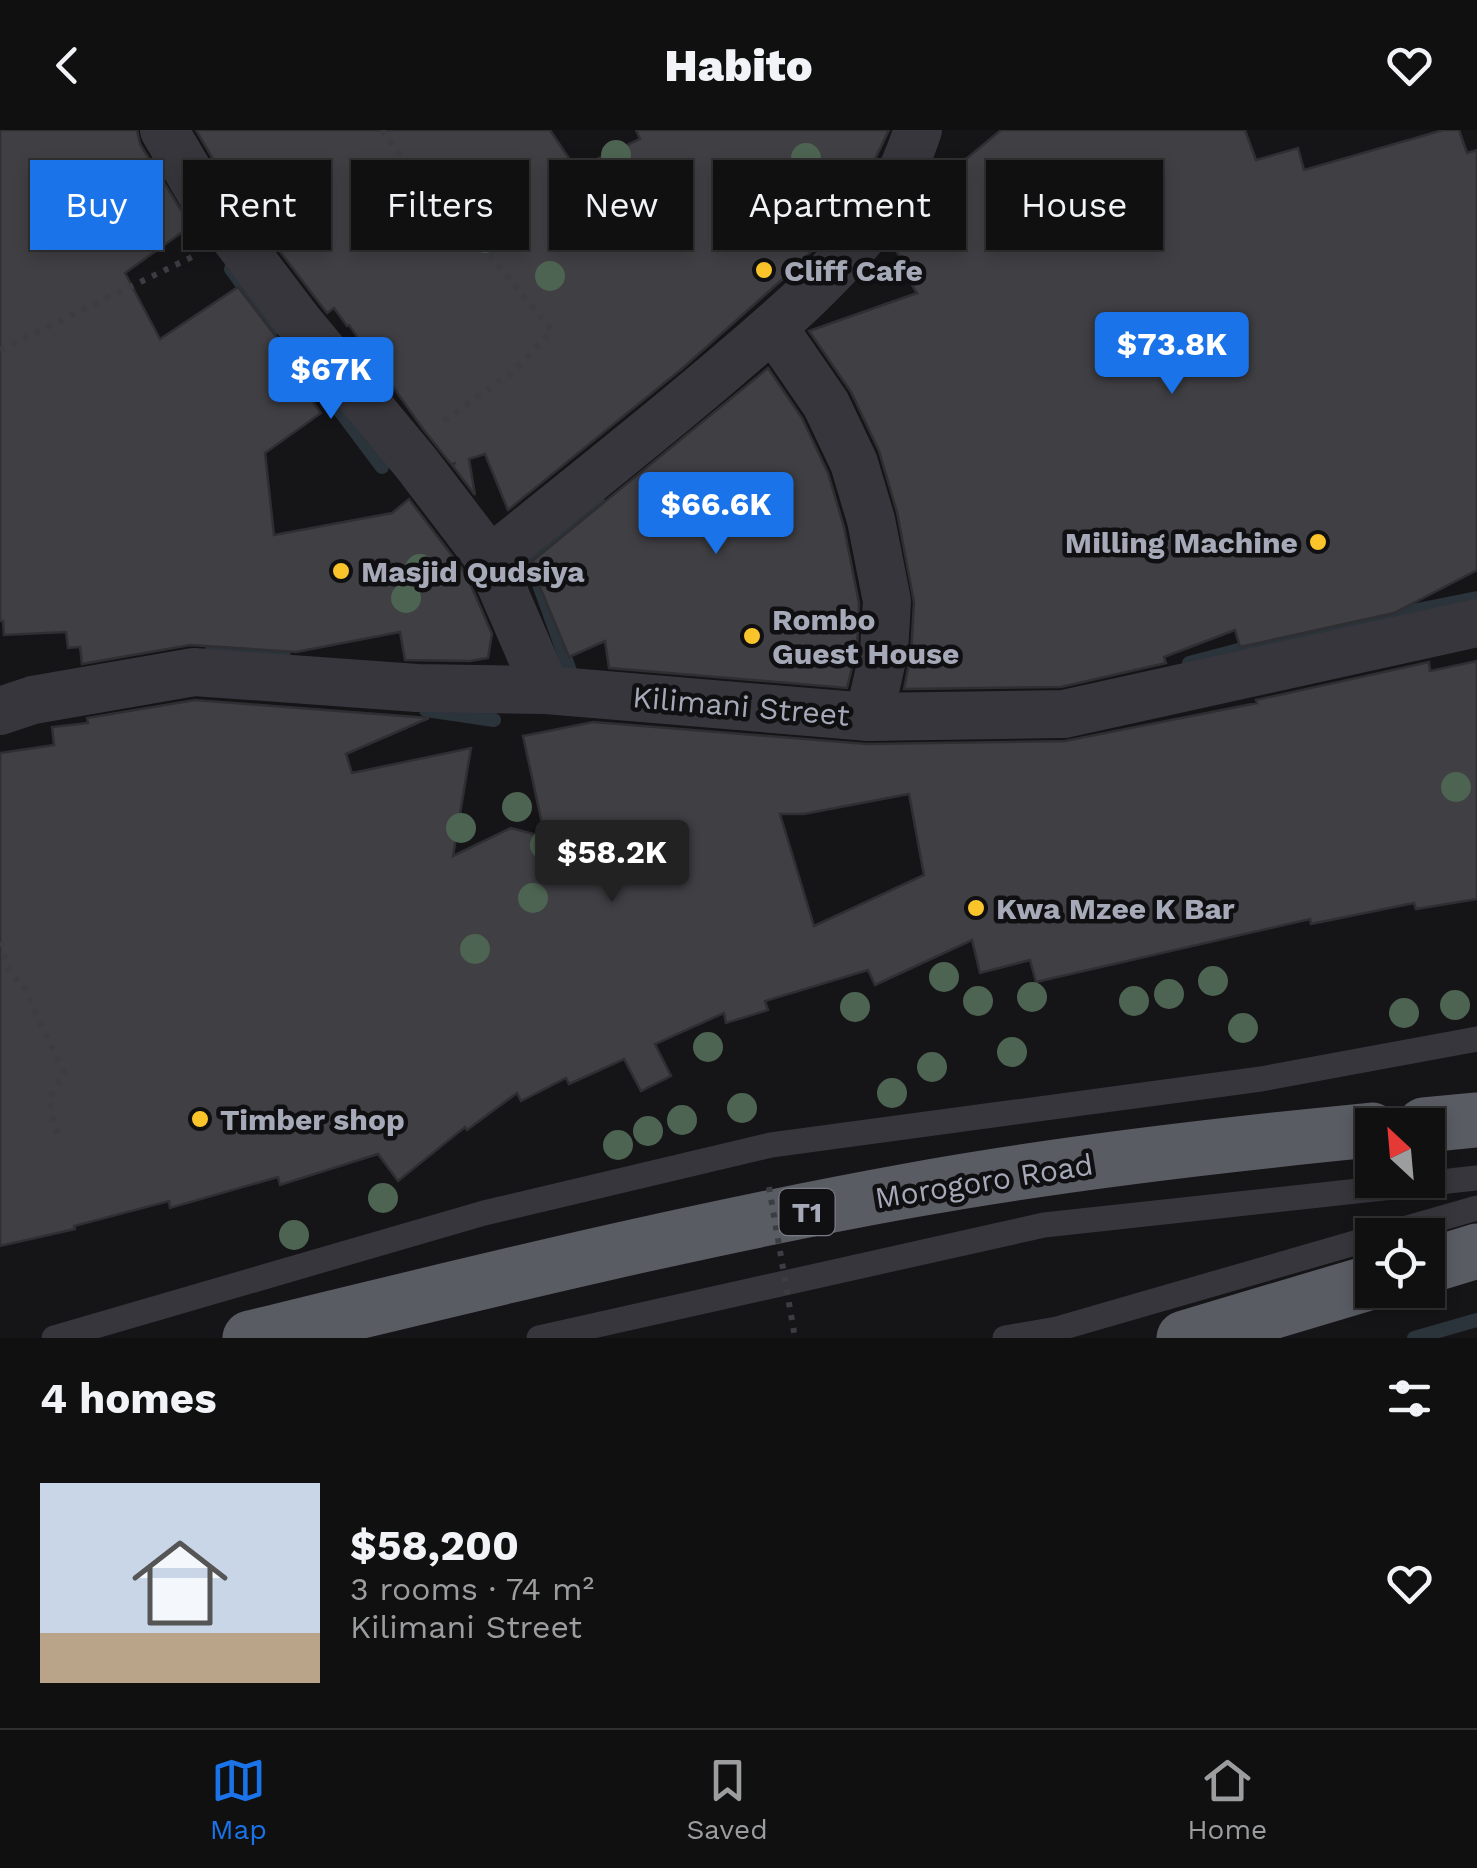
<!DOCTYPE html>
<meta charset="utf-8">
<style>
:root{--surface:#101011;--page:#1e1e1f;--text:#f1f3f6;--muted:#9c9d9f;--line:#303031;--accent:#1a73e8}
body{margin:0;font-family:"Work Sans",sans-serif;background:var(--page);color:var(--text);height:100vh;display:flex;flex-direction:column;font-size:38px;white-space:nowrap}
*{box-sizing:border-box;margin:0}
p{font-size:32px;color:var(--muted)}
.icon{flex:none;width:55px;height:55px;fill:none;stroke:currentColor;stroke-width:2;stroke-linecap:round;stroke-linejoin:round}
.map{position:relative;height:1208px;overflow:hidden}
.sheet{display:flex;flex-direction:column;background:var(--surface);flex:1}
.sheet>*{flex:none}
.guide{position:absolute;left:30px;top:30px;width:1418px;height:90px;display:flex;gap:20px}
.needle{width:65px;rotate:334deg}
.fabs{position:absolute;left:1355px;top:978px;display:grid;gap:20px}
.fabs a{display:grid;place-items:center;width:90px;height:90px;border-radius:0px;background:var(--surface);box-shadow:0 5px 15px #0003,0 0 0 2px var(--line);font-size:50px}
.price{position:absolute;translate:-50% -85px;padding:0 22px;border-radius:10px;background:var(--accent);color:#fff;font-size:32px;line-height:65px;filter:drop-shadow(0 2px 5px #0008)}
.price::after{content:'';position:absolute;left:50%;top:60px;width:30px;height:22px;margin-left:-15px;background:inherit;clip-path:polygon(0 0,100% 0,50% 100%)}
.price.selected{background:#222;color:#fff}
ul{padding:0;list-style:none}
li{display:flex;align-items:center;gap:30px;height:250px;padding:0 40px}
li+li{border-top:2px solid var(--line)}
li span{display:grid;place-items:center;flex:none;width:280px;height:200px;border-radius:0px;color:#555}
li>.icon{margin-inline-start:auto}
span .icon{width:120px;height:120px;fill:#fffc;stroke-width:1}
li b{font-size:42px}
h2{display:flex;justify-content:space-between;align-items:center;height:120px;padding:0 40px;font-size:42px}
.tag{padding:0 35px;border-radius:0px;background:var(--surface);box-shadow:0 5px 15px #0003,0 0 0 2px var(--line);font-size:35px;line-height:90px}
.tag.selected{background:var(--accent);color:#fff}
header{display:flex;justify-content:space-between;align-items:center;height:130px;padding:0 40px;background:var(--surface);font-size:45px;font-weight:800}
.menu{display:flex;justify-content:space-around;align-items:center;height:140px;border-top:2px solid var(--line);background:var(--surface);font-size:28px;color:var(--muted)}
.menu a{display:grid;justify-items:center;gap:5px}
.menu .selected{color:var(--accent)}
.map>svg:first-child{display:block}
.lines{fill:none;stroke-linecap:round;stroke-linejoin:round}
.stream{stroke:#2b333b;stroke-width:14}
.building{fill:#3f3f44;stroke:#2f2f33;stroke-width:2.5;fill-rule:evenodd}
.path{stroke:#3c3d43;stroke-width:6;stroke-dasharray:5 8;stroke-linecap:butt}
.service{stroke:#36363c;stroke-width:25}
.minor{stroke:#36363c;stroke-width:48}
.trunk{stroke:#5a5c64;stroke-width:55}
.path-bridge{stroke:#3c3d43;stroke-width:6;stroke-dasharray:5 8;stroke-linecap:butt}
.tree{fill:#4e6452}
.poi-dot{fill:#fac42a;stroke:#101012;stroke-width:4}
.labels{text-anchor:middle;dominant-baseline:central;stroke-width:9;stroke-linejoin:round;paint-order:stroke}
.shield{fill:#101012;stroke:#797c86;stroke-width:2.5}
.shield-label{font-size:28px;font-weight:bold;fill:#a6aab8}
.poi-label{font-size:30px;font-weight:bold;fill:#a6aab8;stroke:#101012;text-anchor:start}
.street-label{font-size:30px;fill:#a6aab8;stroke:#101012}
</style>
<header><svg class="icon" aria-label="back" viewBox="0 0 24 24"><path d="M15 5l-7 7 7 7"/></svg>Habito<svg class="icon" aria-label="heart" viewBox="0 0 24 24"><path d="M12 20l-8-8c-3-5 5-10 8-4 3-6 11-1 8 4z"/></svg></header>
<div class="map">
<svg width="1477" height="1208" viewBox="0 0 1477 1208">
<rect width="100%" height="100%" fill="#151517"/>
<g class="lines">
<!-- stream -->
<g class="stream">
<path d="M231 139 274 198"/>
<path d="M317 250 382 337"/>
<path d="M211 522 233 519 284 526"/>
<path d="M1189 533 1307 502 1477 468"/>
<path d="M579 549H573L533 438 537 425 598 372"/>
<path d="M426 580 494 590"/>
<path d="M1414 1208 1477 1190"/>
</g>
</g>
<!-- building -->
<g class="building">
<path d="M0 0H137L140 14 191 96 125 143 160 209 238 157 281 213 274 218 321 283 265 323 274 405 392 383 409 369 466 444 492 504 488 528 470 531 405 530 400 502 296 522 190 515 82 534 80 517 68 518 66 502 4 505 3 491H0Z"/>
<path d="M196 0H550L576 39 640 9 636 0H889L856 69 803 131 684 237 508 380 485 324 469 329 475 365 452 335 456 333 451 334 423 299 349 195 347 196 334 178 327 183 320 174 224 48Z"/>
<path d="M1001 0H1245L1256 30 1298 18 1304 40 1443 0H1459L1467 23 1477 20V440L1394 483 1240 517 1235 500 1164 527 1166 533 1061 557 904 559 911 523 914 472 897 382 879 321 851 262 809 201 917 163 910 152 915 148 891 114 921 66Z"/>
<path d="M768 238 802 288 828 343 844 397 859 473 857 517 847 558 609 538 605 511 569 527 530 433Z"/>
<path d="M1477 531V769L1416 779 1414 773 1311 794 1310 789 1036 852 1030 830 980 843 972 810 875 855 868 840 765 871 768 880 726 893 724 883 655 914 671 946 641 961 624 929 569 954 566 948 521 971 517 963 467 1000 465 997 398 1051 378 1024 280 1055 278 1047 170 1078 169 1071 74 1096 75 1099 0 1116V623L54 615 52 597 88 593 87 588 195 570 429 588 346 624 352 643 471 618 453 726 511 698 545 707 523 606 593 592 867 614 1065 611 1257 573 1256 570 1429 532 1430 541ZM909 664 924 745 814 796 780 684H804Z"/>
</g>
<g class="lines">
<!-- path -->
<g class="path">
<path d="M382 0 462 111 484 118 552 201 510 244 442 292"/>
<path d="M0 220 192 127"/>
<path d="M0 812 10 844 23 855 64 943 49 969 57 1004"/>
</g>
<!-- service -->
<g class="service">
<path d="M1383 1105 1477 1078"/>
<path d="M54 1208 484 1083 771 1015 1261 949 1477 909"/>
<path d="M539 1208 1044 1095 1477 1048"/>
<path d="M1005 1208 1057 1199 1372 1108"/>
</g>
<!-- minor -->
<g class="minor">
<path d="M164 0 201 63 298 191 416 333 490 430 546 560"/>
<path d="M773 197 826 274 854 333 871 390 887 471 884 521 869 587"/>
<path d="M490 430C570 365 652 301 731 233 780 191 832 147 871 95 892 68 907 32 918 0"/>
<path d="M0 581 33 570 194 542 417 558 546 560 869 587 1064 584 1477 493"/>
</g>
<!-- trunk -->
<g class="trunk">
<path d="M1424 995 1477 990"/>
<path d="M1428 1136 1477 1121"/>
<path d="M250 1208C468 1155 686 1101 907 1061 1060 1033 1218 1015 1372 1000"/>
<path d="M1184 1208 1372 1152"/>
</g>
<!-- path-bridge -->
<path class="path-bridge" d="M769 1057 795 1208"/>
</g>
<!-- trees -->
<g class="tree">
<circle cx="616" cy="25" r="15"/>
<circle cx="806" cy="28" r="15"/>
<circle cx="485" cy="108" r="15"/>
<circle cx="550" cy="146" r="15"/>
<circle cx="420" cy="439" r="15"/>
<circle cx="406" cy="468" r="15"/>
<circle cx="1456" cy="657" r="15"/>
<circle cx="517" cy="677" r="15"/>
<circle cx="461" cy="698" r="15"/>
<circle cx="545" cy="715" r="15"/>
<circle cx="533" cy="768" r="15"/>
<circle cx="475" cy="819" r="15"/>
<circle cx="944" cy="847" r="15"/>
<circle cx="1213" cy="851" r="15"/>
<circle cx="1169" cy="864" r="15"/>
<circle cx="1032" cy="867" r="15"/>
<circle cx="978" cy="871" r="15"/>
<circle cx="1134" cy="871" r="15"/>
<circle cx="1455" cy="875" r="15"/>
<circle cx="855" cy="877" r="15"/>
<circle cx="1404" cy="883" r="15"/>
<circle cx="1243" cy="898" r="15"/>
<circle cx="708" cy="917" r="15"/>
<circle cx="1012" cy="922" r="15"/>
<circle cx="932" cy="937" r="15"/>
<circle cx="892" cy="963" r="15"/>
<circle cx="742" cy="978" r="15"/>
<circle cx="682" cy="990" r="15"/>
<circle cx="648" cy="1001" r="15"/>
<circle cx="618" cy="1015" r="15"/>
<circle cx="383" cy="1068" r="15"/>
<circle cx="294" cy="1105" r="15"/>
</g>
<!-- markers -->
<g class="poi-dot">
<circle cx="764" cy="140" r="10"/>
<circle cx="1318" cy="412" r="10"/>
<circle cx="341" cy="441" r="10"/>
<circle cx="752" cy="506" r="10"/>
<circle cx="976" cy="778" r="10"/>
<circle cx="200" cy="989" r="10"/>
</g>
<g class="labels">
<!-- shield labels -->
<rect class="shield" x="779.5" y="1059" width="55" height="46" rx="8"/>
<g class="shield-label">
<text x="807" y="1082">T1</text>
</g>
<!-- poi labels -->
<g class="poi-label">
<text x="784" y="140">Cliff Cafe</text>
<text x="1298" y="412" text-anchor="end">Milling Machine</text>
<text x="361" y="441">Masjid Qudsiya</text>
<text x="772" y="489">Rombo<tspan x="772" dy="34">Guest House</tspan></text>
<text x="996" y="778">Kwa Mzee K Bar</text>
<text x="220" y="989">Timber shop</text>
</g>
<!-- street labels -->
<g class="street-label">
<text transform="translate(741 576) rotate(5)">Kilimani Street</text>
<text transform="translate(984 1051) rotate(-9)">Morogoro Road</text>
</g>
</g>
</svg>
<div class="fabs">
<a><svg class="needle" viewBox="-14 -14 28 28"><path d="M0-13l5 13h-10z" fill="#e53935"/><path d="M0 13l5-13h-10z" fill="#9c9d9f"/></svg></a>
<a><svg class="icon" aria-label="locate" viewBox="0 0 24 24"><circle cx="12" cy="12" r="6"/><path d="M12 2v4M12 18v4M2 12h4M18 12h4"/></svg></a>
</div>
<b class="price" style="left:1172px;top:267px">$73.8K</b>
<b class="price" style="left:331px;top:292px">$67K</b>
<b class="price" style="left:716px;top:427px">$66.6K</b>
<b class="price selected" style="left:612px;top:775px">$58.2K</b>
<div class="guide">
<a class="tag selected">Buy</a>
<a class="tag">Rent</a>
<a class="tag">Filters</a>
<a class="tag">New</a>
<a class="tag">Apartment</a>
<a class="tag">House</a>
</div>
</div>
<section class="sheet">
<h2>4 homes<svg class="icon" aria-label="filters" viewBox="0 0 24 24"><path d="M4 7h16M4 17h16"/><circle cx="9" cy="7" r="2"/><circle cx="15" cy="17" r="2"/></svg></h2>
<ul>
<li><span style="background:linear-gradient(#c9d6e8 75%,#b9a48a 0)"><svg class="icon" aria-label="home" viewBox="0 0 24 24"><path d="M3 11l9-7 9 7M6 9v11h12V9"/></svg></span><div><b>$58,200</b><p>3 rooms · 74 m²</p><p>Kilimani Street</p></div><svg class="icon" aria-label="heart" viewBox="0 0 24 24"><path d="M12 20l-8-8c-3-5 5-10 8-4 3-6 11-1 8 4z"/></svg></li>
</ul>
</section>
<nav class="menu">
<a class="selected"><svg class="icon" aria-label="map" viewBox="0 0 24 24"><path d="M3 6l6-2 6 2 6-2v14l-6 2-6-2-6 2zM9 4v14M15 6v14"/></svg>Map</a>
<a><svg class="icon" aria-label="saved" viewBox="0 0 24 24"><path d="M7 4h10v16l-5-4-5 4z"/></svg>Saved</a>
<a><svg class="icon" aria-label="home" viewBox="0 0 24 24"><path d="M3 11l9-7 9 7M6 9v11h12V9"/></svg>Home</a>
</nav>
